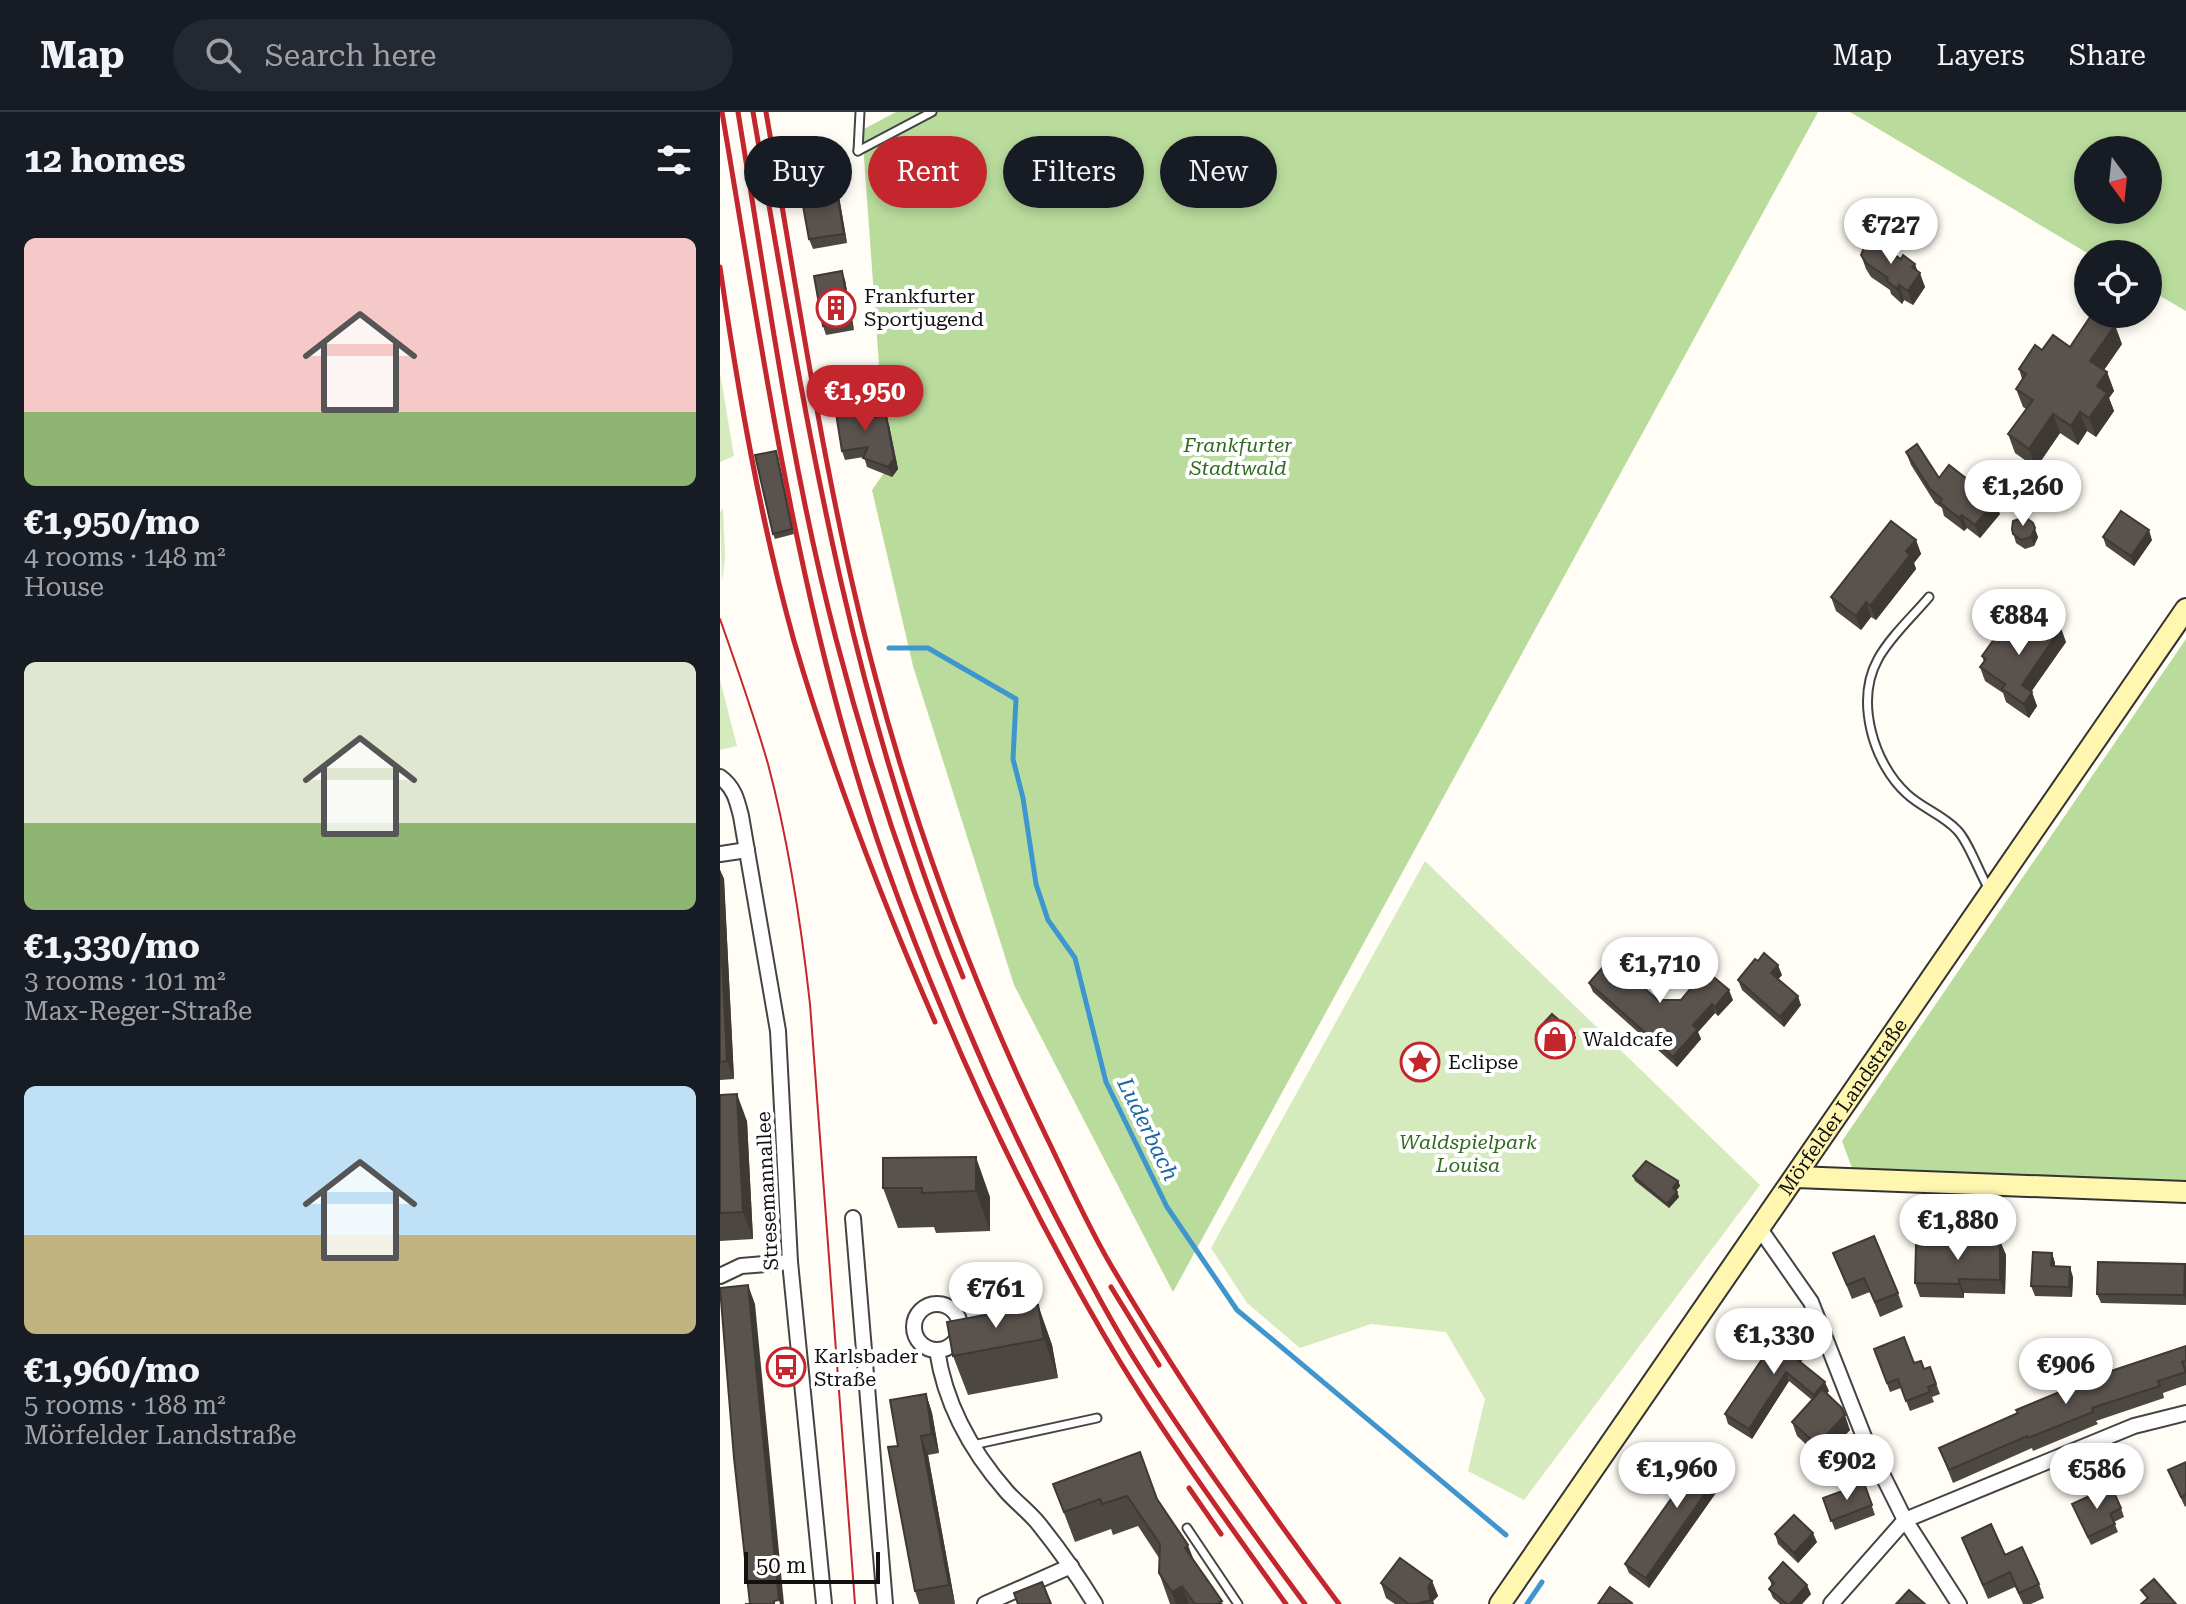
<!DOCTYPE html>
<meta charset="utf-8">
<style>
:root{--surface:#171b24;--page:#242831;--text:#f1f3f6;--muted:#9ea1a6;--line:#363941;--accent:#c4262e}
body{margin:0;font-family:"Roboto Serif",serif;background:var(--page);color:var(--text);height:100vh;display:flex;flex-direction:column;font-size:30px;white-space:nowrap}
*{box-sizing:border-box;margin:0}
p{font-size:26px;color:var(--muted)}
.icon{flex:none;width:44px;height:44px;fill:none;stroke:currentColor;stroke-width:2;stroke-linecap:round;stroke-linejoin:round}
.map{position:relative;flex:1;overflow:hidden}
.side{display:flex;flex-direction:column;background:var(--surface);width:720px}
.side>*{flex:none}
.guide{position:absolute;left:24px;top:24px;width:760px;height:72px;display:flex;gap:16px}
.needle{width:52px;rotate:165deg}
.controls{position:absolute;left:1354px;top:24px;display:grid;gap:16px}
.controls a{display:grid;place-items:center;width:88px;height:88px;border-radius:50%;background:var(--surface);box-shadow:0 4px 12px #0003;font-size:40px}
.scale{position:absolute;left:24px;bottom:20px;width:136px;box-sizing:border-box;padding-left:8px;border:4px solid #111;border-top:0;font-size:22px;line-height:28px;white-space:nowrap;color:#111;-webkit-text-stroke:6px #fff;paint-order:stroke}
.price{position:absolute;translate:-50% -68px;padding:0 18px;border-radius:28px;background:#fff;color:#222;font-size:26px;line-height:52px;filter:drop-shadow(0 2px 4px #0008)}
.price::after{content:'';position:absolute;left:50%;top:48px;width:24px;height:18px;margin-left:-12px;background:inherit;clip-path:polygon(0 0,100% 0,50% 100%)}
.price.current{background:var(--accent);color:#fff}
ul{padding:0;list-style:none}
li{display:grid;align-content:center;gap:16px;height:424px;padding:0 24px}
li span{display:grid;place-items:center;height:248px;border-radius:12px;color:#555}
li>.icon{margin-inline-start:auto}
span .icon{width:144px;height:144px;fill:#fffc;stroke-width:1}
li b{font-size:34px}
h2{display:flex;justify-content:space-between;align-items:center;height:96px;padding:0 24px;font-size:34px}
.tag{padding:0 28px;border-radius:36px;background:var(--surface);box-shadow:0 4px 12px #0003;font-size:28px;line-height:72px}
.tag.current{background:var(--accent);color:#fff}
header{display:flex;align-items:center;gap:48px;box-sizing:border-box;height:112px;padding:0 40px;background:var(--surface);border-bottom:2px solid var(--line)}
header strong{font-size:38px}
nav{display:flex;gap:44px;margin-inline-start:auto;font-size:28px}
.search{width:560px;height:72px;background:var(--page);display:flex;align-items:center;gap:20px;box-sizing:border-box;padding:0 28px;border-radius:44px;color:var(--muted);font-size:30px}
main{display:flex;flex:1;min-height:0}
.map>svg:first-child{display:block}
.green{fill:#d5ebbd}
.forest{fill:#b9dc9c;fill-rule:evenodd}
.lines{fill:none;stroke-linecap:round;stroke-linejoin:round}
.stream{stroke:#3f96cf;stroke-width:5}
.lane-casing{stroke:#444;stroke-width:11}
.street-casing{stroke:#444;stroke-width:18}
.secondary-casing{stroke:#333;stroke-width:24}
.lane{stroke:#fff;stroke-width:7}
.street{stroke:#fff;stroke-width:14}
.secondary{stroke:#fff6b0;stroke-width:20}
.tram{stroke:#c4262e;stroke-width:2}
.rail{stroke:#c4262e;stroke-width:5}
.wall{fill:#4d4742}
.shaded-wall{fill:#3f3936}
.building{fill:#5a524d;stroke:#3f3936;stroke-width:2}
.labels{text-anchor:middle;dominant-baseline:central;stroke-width:8;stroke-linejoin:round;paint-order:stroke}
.poi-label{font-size:20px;fill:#111;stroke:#fff;text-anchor:start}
.park-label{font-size:20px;font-style:italic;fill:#2f6b1f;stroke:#fff}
.street-label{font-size:20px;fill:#111;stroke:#fff}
.water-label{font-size:22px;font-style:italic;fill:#1768a6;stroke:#fff}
</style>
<header>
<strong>Map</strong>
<div class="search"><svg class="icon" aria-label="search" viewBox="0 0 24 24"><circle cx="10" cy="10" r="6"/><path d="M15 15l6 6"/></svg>Search here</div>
<nav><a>Map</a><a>Layers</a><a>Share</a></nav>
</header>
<main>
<section class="side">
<h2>12 homes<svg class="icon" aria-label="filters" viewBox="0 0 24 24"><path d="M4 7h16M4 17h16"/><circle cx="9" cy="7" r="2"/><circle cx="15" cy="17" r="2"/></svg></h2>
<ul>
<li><span style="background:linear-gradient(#f6c9c9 70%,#8fb573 0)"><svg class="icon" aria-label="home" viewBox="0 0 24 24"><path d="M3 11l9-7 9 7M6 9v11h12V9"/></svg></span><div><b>€1,950/mo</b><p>4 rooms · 148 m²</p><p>House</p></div></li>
<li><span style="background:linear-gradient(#dfe7d0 65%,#8fb573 0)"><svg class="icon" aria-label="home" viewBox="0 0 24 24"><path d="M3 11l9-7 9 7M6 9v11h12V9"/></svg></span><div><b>€1,330/mo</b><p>3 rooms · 101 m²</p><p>Max-Reger-Straße</p></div></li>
<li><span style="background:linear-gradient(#bfe0f5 60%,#c2b280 0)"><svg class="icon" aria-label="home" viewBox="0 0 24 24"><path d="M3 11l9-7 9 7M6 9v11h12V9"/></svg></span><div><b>€1,960/mo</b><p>5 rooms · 188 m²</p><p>Mörfelder Landstraße</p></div></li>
</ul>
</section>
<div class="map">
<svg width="1466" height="1492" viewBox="0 0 1466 1492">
<rect width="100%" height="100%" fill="#fffdf5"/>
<!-- green -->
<g class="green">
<path d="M0 261 14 344 0 350Z"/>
<path d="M3 396 5 446 2 470 0 400Z"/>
<path d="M0 568 17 634 0 638Z"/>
<path d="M705 749 1040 1073 804 1388 748 1359 765 1287 726 1220 651 1212 580 1236 527 1191 491 1136Z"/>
</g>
<!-- forest -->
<g class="forest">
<path d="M176 0H1098L453 1180 294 873 193 554 152 378 171 351 163 308 142 18Z"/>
<path d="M1130 0H1466V199L1428 177V142H1369ZM1368 38H1428V98H1368Z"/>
<path d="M1466 527V1070L1132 1056 1122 1029Z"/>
</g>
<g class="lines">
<!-- stream -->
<g class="stream">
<path d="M169 536H208L296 587 293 647 303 686 316 772 328 808 355 846 386 970 447 1095 517 1198 786 1423"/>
<path d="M807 1492 822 1470"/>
</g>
<defs>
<g id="lane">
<path d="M138 39 212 0"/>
<path d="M138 39 140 0"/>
<path d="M1209 485C1193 504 1170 525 1158 547 1135 589 1153 651 1187 682 1202 696 1223 703 1237 718 1249 730 1259 761 1269 777"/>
<path d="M253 1333 377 1306"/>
<path d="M467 1416 518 1492"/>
</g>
<g id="street">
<path d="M0 665C14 675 17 688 21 704L58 919 70 1150 104 1492"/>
<path d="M0 742 27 738"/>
<path d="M133 1106 165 1492"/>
<path d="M1040 1117 1091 1190 1146 1330 1185 1408 1239 1492"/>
<path d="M0 1164 21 1154 70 1150"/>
<circle cx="217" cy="1215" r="23"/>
<path d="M217 1238C225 1292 251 1339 287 1380 297 1391 309 1400 318 1411 339 1437 358 1464 375 1492"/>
<path d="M265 1492 351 1454"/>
<path d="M1111 1492 1185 1408 1414 1314 1466 1301"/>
</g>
<g id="secondary">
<path d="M1076 1065 1466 1080"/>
<path id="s1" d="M780 1492 1466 497"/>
</g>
</defs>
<!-- lane casing -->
<use href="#lane" class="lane-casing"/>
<!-- street casing -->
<use href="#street" class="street-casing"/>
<!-- secondary casing -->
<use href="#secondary" class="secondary-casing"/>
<!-- lane -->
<use href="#lane" class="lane"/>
<!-- street -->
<use href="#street" class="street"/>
<!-- secondary -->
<use href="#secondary" class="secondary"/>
<!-- tram -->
<path class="tram" d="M0 507C17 555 34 603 48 652 69 731 81 811 90 892L135 1492"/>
<!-- rail -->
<g class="rail">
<path d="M2 0C45 252 80 510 166 753 224 915 297 1074 384 1223 439 1317 503 1404 566 1492"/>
<path d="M18 0C47 176 71 355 116 527 168 727 240 919 335 1103 363 1156 390 1209 422 1259 473 1339 529 1416 585 1492"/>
<path d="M33 0C84 295 128 586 243 865"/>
<path d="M46 0C79 189 106 381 156 567 198 725 255 877 326 1024 347 1067 367 1113 392 1155 461 1272 537 1383 619 1492"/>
<path d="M0 155C18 280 40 407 74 529 112 659 161 786 215 910"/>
<path d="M391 1175 439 1253"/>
<path d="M469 1376 501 1422"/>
</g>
</g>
<!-- wall -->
<g class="wall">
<path d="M114 63 117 73 127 131 93 137 89 127 107 64Z"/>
<path d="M1141 143 1197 158 1205 175 1193 193 1184 188 1182 192 1171 182 1170 178 1151 165 1146 157Z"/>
<path d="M125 168 134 218 106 223 103 214Z"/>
<path d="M1402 232 1384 258 1387 260 1394 279 1389 286 1394 299 1376 325 1367 319 1358 333 1340 321 1316 356 1295 341 1288 322 1306 297 1303 295 1296 277 1302 267 1299 257 1322 238Z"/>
<path d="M143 289 148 307 169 313 178 357 172 365 147 355 144 345 125 348 122 339Z"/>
<path d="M1186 340 1219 366 1280 402 1260 426 1247 416 1244 419 1224 404 1222 396 1215 391 1191 353Z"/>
<path d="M58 344 74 422 55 427 53 422Z"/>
<path d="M1292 417 1318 425 1314 434 1305 437 1296 431Z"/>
<path d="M1383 425 1432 428 1414 454 1386 434Z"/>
<path d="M1196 428 1201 442 1194 451 1196 457 1156 508 1151 505 1141 518 1116 499 1111 485Z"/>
<path d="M1304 528 1346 530 1311 579 1317 594 1309 606 1286 590 1283 581 1265 569 1260 555 1264 550 1262 544 1279 529Z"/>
<path d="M0 758 4 767 14 967 0 968Z"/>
<path d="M1062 863 1058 867 1081 893 1064 915 1022 878 1018 868Z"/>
<path d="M869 871 938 888H1013L998 904 995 901 978 920 981 927 957 955 873 880Z"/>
<path d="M818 917 854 921 856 926 843 941 820 921Z"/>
<path d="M0 983 27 1009 33 1127 0 1129Z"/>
<path d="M163 1046 270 1085V1119L216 1121 214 1115 178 1116 163 1076Z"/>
<path d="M913 1064 958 1069 960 1074 956 1079 959 1085 949 1096 915 1069Z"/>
<path d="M1280 1129 1286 1143 1285 1182 1244 1181V1186L1200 1185 1195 1171Z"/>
<path d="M1113 1141 1178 1181 1183 1195 1160 1205 1150 1180 1132 1187Z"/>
<path d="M1332 1141 1335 1151V1154L1353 1165 1352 1185 1315 1184 1311 1174Z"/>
<path d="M1465 1152 1466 1155V1193L1381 1191 1377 1182Z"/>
<path d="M318 1193 332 1233 338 1266 248 1283 233 1244Z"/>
<path d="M1092 1233 1081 1250 1109 1279 1107 1281 1130 1318 1102 1347 1077 1324 1072 1310 1092 1288 1069 1269 1032 1327 1008 1312 1005 1302Z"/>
<path d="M1466 1234V1273L1443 1281 1444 1286 1376 1309 1378 1312 1313 1339 1312 1336 1233 1371 1219 1336Z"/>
<path d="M1154 1237 1194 1251 1204 1257 1210 1255 1220 1282 1212 1285 1214 1290 1190 1299 1181 1276 1170 1280Z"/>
<path d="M206 1282 212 1301 219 1341 208 1343 235 1492H199L195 1479 178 1334Z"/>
<path d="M1008 1349 1012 1358 929 1476 909 1461 905 1452 952 1385 951 1382Z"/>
<path d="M1466 1350V1394L1465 1395 1448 1358Z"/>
<path d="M1144 1371 1155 1403 1115 1418 1103 1386Z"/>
<path d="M333 1372 437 1387 474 1450 503 1492H450L439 1461V1446L418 1414 393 1423 391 1417 355 1430Z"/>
<path d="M1352 1392 1401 1396 1404 1405 1394 1410 1398 1420 1371 1433Z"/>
<path d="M1055 1422 1097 1430 1078 1451 1058 1432Z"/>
<path d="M1242 1426 1285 1443 1319 1472 1324 1486 1311 1492H1303L1295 1475 1268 1487Z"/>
<path d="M1049 1466 1091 1482 1082 1492H1060L1053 1486 1049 1477 1052 1474Z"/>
<path d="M712 1469 718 1484 713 1489 714 1492H675L666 1486 661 1471Z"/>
</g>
<!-- shaded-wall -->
<g class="shaded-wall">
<path d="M114 63 117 73 127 131 124 122Z"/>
<path d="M1195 152 1199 163 1200 161 1205 175 1193 193 1188 179 1192 155Z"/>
<path d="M122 159 125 168 134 218 131 209Z"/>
<path d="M1179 173 1184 188 1182 192 1177 177Z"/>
<path d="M1395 213 1402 232 1377 268 1370 249Z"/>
<path d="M1387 260 1394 279 1389 286 1394 299 1376 325 1369 306 1377 274Z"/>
<path d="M1360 300 1367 319 1358 333 1351 314Z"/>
<path d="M1333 302 1340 321 1316 356 1309 337Z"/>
<path d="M166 303 169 313 178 357 172 365 168 355Z"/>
<path d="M1275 389 1280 402 1260 426 1255 413Z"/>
<path d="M1242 403 1247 416 1244 419 1239 406Z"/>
<path d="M1313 411 1318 425 1314 434 1311 425Z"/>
<path d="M1429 418 1432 428 1414 454 1411 444Z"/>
<path d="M1196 428 1201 442 1194 451 1196 457 1156 508 1150 494 1186 439Z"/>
<path d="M1146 490 1151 505 1141 518 1136 504Z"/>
<path d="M1341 516 1346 530 1307 586 1302 573Z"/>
<path d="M1312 580 1317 594 1309 606 1304 592Z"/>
<path d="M0 758 4 767 14 967 7 949 0 807Z"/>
<path d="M1058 853 1062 863 1055 871 1051 861Z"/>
<path d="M1009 878 1013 888 998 904 995 895Z"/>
<path d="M1078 884 1081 893 1064 915 1060 905Z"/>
<path d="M992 892 995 901 978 920 981 927 957 955 953 945 973 913Z"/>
<path d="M854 921 856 926 843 941 841 936Z"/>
<path d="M17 982 27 1009 33 1127 23 1100Z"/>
<path d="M256 1045 270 1085V1119L256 1079Z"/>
<path d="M958 1069 960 1074 954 1081 953 1076Z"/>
<path d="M957 1080 959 1085 949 1096 947 1092Z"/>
<path d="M1280 1129 1286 1143 1285 1182 1280 1168Z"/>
<path d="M1332 1141 1335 1151V1164L1331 1154Z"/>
<path d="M1465 1152 1466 1155V1188L1464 1183Z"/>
<path d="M1350 1155 1353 1165 1352 1185 1349 1175Z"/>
<path d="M1239 1167 1244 1181V1186L1239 1172Z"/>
<path d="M28 1173 35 1192 64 1492H60L59 1488Z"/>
<path d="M318 1193 332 1233 338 1266 324 1227Z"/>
<path d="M1089 1224 1092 1233 1078 1254 1074 1245Z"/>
<path d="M1066 1260 1069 1269 1032 1327 1029 1317Z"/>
<path d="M1105 1270 1109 1279 1097 1292 1094 1283Z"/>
<path d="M206 1282 212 1301 219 1341 212 1322Z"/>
<path d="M1125 1303 1130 1318 1102 1347 1097 1333Z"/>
<path d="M201 1324 208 1343 235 1492 229 1473Z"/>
<path d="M1008 1349 1012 1358 929 1476 926 1466Z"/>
<path d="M1093 1421 1097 1430 1078 1451 1074 1441Z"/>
<path d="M468 1433 480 1464 465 1436Z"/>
<path d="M712 1469 718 1484 713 1489 714 1492H713L711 1488 708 1475Z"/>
<path d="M1087 1473 1091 1482 1082 1492H1070Z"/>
<path d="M462 1474 469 1492H456L452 1480Z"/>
</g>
<!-- building -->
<g class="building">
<path d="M105 59V65L114 63 124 122 89 127 78 66Z"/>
<path d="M1154 130 1181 147 1183 143 1195 152 1192 155 1200 161 1188 179 1179 173 1177 177 1166 168 1168 166 1146 151 1141 143 1145 133Z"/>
<path d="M122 159 131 209 103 214 94 164Z"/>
<path d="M1372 202H1380L1395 213 1370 249 1387 260 1377 274 1387 281 1369 306 1360 300 1351 314 1333 302 1309 337 1288 322 1313 288 1296 277 1306 262 1299 257 1315 233 1322 238 1333 223 1350 235Z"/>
<path d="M143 289 146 307 166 303 174 347 168 355 143 346 148 335 122 339 115 295Z"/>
<path d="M1197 332 1219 366 1229 353 1275 389 1255 413 1242 403 1239 406 1220 391 1222 387 1210 377 1186 340Z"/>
<path d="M56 339 72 417 53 422 35 343Z"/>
<path d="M1401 399 1429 418 1411 444 1383 425Z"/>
<path d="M1305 405 1313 411 1315 416 1311 425 1301 428 1293 422 1292 417 1293 409Z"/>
<path d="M1171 409 1196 428 1186 439 1190 443 1150 494 1146 490 1136 504 1111 485Z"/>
<path d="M1322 502 1341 516 1302 573 1312 580 1304 592 1282 577 1285 572 1260 555 1266 547 1262 544 1275 526 1279 529 1288 517 1304 528Z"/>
<path d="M0 807 7 949 0 950Z"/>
<path d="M1044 841 1058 853 1051 861 1078 884 1060 905 1018 868 1035 847 1038 849Z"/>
<path d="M890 847 938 888H961L972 875 969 864 979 856 984 857 1009 878 995 895 992 892 973 913 977 918 953 945 869 871Z"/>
<path d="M832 902 854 921 841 936 818 917Z"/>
<path d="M17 982 23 1100 0 1101V983Z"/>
<path d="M256 1045V1079L202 1081V1076H163V1046Z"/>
<path d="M926 1049 958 1069 953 1076 957 1080 947 1092 913 1064Z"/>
<path d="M1154 1124 1178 1181 1155 1190 1144 1166 1127 1173 1113 1141Z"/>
<path d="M1240 1128 1280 1129V1168L1239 1167V1172L1195 1171 1196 1133 1240 1134Z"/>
<path d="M1313 1140 1332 1141 1331 1154 1350 1155 1349 1175 1311 1174Z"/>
<path d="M1378 1150 1465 1152 1464 1183 1377 1182Z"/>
<path d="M28 1173 59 1488 54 1489V1492H25H30L14 1346 0 1176Z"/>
<path d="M318 1193 324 1227 233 1244 227 1210Z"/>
<path d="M1068 1209 1089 1224 1074 1245 1105 1270 1094 1283 1066 1260 1029 1317 1005 1302Z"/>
<path d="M1184 1225 1194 1251 1201 1249 1204 1257 1210 1255 1216 1272 1208 1275 1210 1280 1186 1289 1178 1267 1167 1271 1154 1237Z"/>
<path d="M1466 1234V1249L1462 1250 1466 1260 1438 1269 1440 1274 1372 1296 1373 1300 1308 1326 1307 1324 1229 1358 1219 1336 1298 1301 1296 1298 1388 1260Z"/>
<path d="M1102 1277 1122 1296 1125 1303 1097 1333 1072 1310Z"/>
<path d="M206 1282 212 1322 201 1324 229 1473 195 1479 168 1335 178 1334 170 1288Z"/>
<path d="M985 1332 1008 1349 926 1466 905 1452 953 1384 951 1382Z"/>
<path d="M420 1340 437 1387 468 1433 465 1436 502 1489 499 1490 500 1492H475L462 1474 452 1480 439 1461 440 1432 407 1384 382 1392 380 1387 344 1400 333 1372Z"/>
<path d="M1466 1350V1383L1461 1385 1448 1358Z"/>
<path d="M1144 1371 1152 1393 1111 1409 1103 1386Z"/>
<path d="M1391 1374 1401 1396 1390 1402 1395 1412 1368 1425 1352 1392Z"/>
<path d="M1074 1403 1093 1421 1074 1441 1055 1422Z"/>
<path d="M1271 1412 1285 1443 1302 1435 1319 1472 1299 1481 1290 1460 1263 1473 1242 1426Z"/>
<path d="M680 1446 712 1469 708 1475 711 1488 696 1492H689L661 1471Z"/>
<path d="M1063 1450 1087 1473 1070 1492H1067L1049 1477 1054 1471 1049 1466Z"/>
<path d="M1434 1467 1456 1492H1421L1428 1486 1421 1478Z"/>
<path d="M322 1470 331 1492H298L294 1481Z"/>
<path d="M890 1475 912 1491 911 1492H878Z"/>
<path d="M1189 1478 1205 1492H1176Z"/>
</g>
<!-- icons -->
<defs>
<symbol id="building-ring" viewBox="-11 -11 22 22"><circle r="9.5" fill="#fff" stroke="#c4262e" stroke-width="1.5"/><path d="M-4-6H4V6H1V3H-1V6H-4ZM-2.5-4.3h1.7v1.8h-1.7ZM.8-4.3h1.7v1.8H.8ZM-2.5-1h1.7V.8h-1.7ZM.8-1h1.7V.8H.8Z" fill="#c4262e"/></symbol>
<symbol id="shop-ring" viewBox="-11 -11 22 22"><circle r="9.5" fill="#fff" stroke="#c4262e" stroke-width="1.5"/><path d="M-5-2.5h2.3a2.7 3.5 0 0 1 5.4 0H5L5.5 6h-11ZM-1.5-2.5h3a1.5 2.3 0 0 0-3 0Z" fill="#c4262e"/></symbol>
<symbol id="sight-ring" viewBox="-11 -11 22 22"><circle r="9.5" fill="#fff" stroke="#c4262e" stroke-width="1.5"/><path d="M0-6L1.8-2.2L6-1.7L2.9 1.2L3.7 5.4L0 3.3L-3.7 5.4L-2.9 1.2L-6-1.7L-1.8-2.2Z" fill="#c4262e"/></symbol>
<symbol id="bus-ring" viewBox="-11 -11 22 22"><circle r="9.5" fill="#fff" stroke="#c4262e" stroke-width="1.5"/><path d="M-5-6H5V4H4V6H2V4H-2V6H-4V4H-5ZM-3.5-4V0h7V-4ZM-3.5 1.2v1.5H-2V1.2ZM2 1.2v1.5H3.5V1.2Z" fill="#c4262e"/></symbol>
</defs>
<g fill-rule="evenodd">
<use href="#building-ring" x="94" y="174" width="44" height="44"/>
<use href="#shop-ring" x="813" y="905" width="44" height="44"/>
<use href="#sight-ring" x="678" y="928" width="44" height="44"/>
<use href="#bus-ring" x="44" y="1233" width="44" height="44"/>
</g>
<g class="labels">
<!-- poi labels -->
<g class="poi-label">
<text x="144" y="184">Frankfurter<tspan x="144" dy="23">Sportjugend</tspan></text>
<text x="863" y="927">Waldcafe</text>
<text x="728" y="950">Eclipse</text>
<text x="94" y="1244">Karlsbader<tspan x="94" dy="23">Straße</tspan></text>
</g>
<!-- park labels -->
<g class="park-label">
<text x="518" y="333">Frankfurter<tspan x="518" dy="23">Stadtwald</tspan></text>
<text x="748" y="1030">Waldspielpark<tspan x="748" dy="23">Louisa</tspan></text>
</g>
<!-- street labels -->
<g class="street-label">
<text stroke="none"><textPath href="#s1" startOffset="604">Mörfelder Landstraße</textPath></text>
<text transform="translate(47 1079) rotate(-93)">Stresemannallee</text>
</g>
<!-- water labels -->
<g class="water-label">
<text transform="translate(428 1017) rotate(64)">Luderbach</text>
</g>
</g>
</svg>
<div class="controls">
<a><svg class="needle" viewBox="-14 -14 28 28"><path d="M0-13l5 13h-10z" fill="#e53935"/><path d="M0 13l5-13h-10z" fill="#9ea1a6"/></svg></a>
<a><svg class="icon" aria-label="locate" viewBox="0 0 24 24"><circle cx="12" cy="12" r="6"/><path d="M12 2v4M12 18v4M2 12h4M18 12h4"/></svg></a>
</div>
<div class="scale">50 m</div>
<b class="price" style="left:1171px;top:154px">€727</b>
<b class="price current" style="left:145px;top:321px">€1,950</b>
<b class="price" style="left:1303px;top:416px">€1,260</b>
<b class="price" style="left:1299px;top:545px">€884</b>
<b class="price" style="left:940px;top:893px">€1,710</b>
<b class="price" style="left:1238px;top:1150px">€1,880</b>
<b class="price" style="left:276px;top:1218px">€761</b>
<b class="price" style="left:1054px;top:1264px">€1,330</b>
<b class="price" style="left:1346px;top:1294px">€906</b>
<b class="price" style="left:1127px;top:1390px">€902</b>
<b class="price" style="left:957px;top:1398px">€1,960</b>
<b class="price" style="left:1377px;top:1399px">€586</b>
<div class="guide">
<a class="tag">Buy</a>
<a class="tag current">Rent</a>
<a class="tag">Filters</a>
<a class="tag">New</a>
</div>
</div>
</main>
